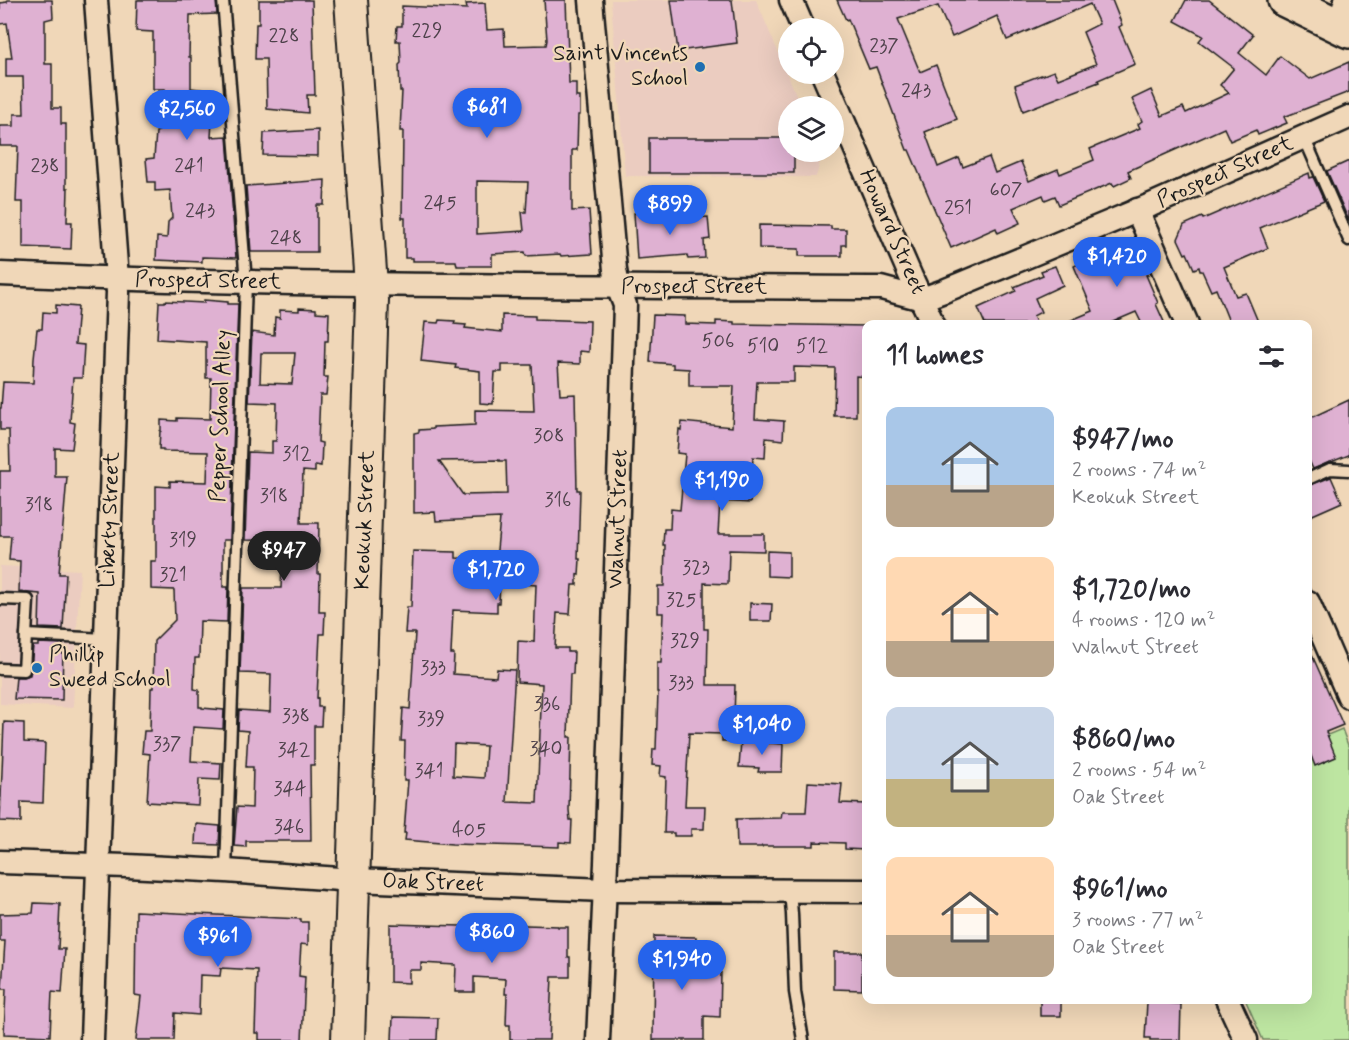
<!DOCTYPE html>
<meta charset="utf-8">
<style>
:root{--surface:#fff;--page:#f2f2f3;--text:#2b2b33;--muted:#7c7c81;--accent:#2563eb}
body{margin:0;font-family:Mynerve,sans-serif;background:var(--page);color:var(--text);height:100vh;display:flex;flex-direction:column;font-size:22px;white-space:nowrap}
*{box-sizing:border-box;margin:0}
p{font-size:20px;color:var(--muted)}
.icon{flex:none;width:33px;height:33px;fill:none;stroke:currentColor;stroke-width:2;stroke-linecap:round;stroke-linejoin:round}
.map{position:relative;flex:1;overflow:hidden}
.drawer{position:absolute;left:862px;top:320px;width:450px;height:684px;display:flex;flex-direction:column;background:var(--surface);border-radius:12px;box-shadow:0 6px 24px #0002}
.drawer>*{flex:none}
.fabs{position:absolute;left:778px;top:18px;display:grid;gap:12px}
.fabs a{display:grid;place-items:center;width:66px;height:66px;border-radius:50%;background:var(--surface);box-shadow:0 6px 24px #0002;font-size:30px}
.price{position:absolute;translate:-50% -51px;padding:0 14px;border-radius:21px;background:var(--accent);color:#fff;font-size:20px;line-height:39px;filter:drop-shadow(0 2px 3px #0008)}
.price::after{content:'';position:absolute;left:50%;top:36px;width:18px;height:14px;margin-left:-9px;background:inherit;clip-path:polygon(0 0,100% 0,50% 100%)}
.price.active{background:#222;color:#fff}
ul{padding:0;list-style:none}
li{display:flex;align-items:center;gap:18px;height:150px;padding:0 24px}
li span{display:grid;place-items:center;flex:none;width:168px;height:120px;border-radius:12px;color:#555}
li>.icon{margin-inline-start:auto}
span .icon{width:72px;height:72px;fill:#fffc;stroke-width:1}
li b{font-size:26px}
h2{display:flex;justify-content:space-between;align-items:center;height:72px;padding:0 24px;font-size:26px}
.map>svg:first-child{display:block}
.built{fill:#ebccc0}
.green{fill:#bde5a1;stroke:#6c805e;stroke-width:1.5}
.building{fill:#dfb1d2;stroke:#1c1c1c;stroke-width:1.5;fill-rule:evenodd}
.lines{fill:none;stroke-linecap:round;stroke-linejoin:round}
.lane-casing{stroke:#1c1c1c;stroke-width:15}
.street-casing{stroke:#1c1c1c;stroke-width:27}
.secondary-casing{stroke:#1c1c1c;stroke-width:36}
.primary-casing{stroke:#1c1c1c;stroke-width:38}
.lane{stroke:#f0d7b8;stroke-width:10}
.street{stroke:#f0d7b8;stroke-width:22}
.secondary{stroke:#f0d7b8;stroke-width:32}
.primary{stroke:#f0d7b8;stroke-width:33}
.poi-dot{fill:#1f6fb2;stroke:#f0d7b8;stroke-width:2}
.labels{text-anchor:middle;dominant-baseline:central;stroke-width:4.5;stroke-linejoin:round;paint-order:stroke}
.number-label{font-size:20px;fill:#4d414a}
.poi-label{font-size:22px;fill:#1c1c1c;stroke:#f0d7b8;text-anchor:end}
.street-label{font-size:22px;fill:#1c1c1c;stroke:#f0d7b8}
</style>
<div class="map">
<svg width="1349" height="1040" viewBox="0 0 1349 1040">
<rect width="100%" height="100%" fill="#f0d7b8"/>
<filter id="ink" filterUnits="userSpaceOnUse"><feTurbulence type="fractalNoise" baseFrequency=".0167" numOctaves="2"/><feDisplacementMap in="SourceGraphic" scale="12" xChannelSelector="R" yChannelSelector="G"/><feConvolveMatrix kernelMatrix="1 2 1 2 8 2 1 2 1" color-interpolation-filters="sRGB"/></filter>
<g filter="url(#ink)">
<!-- built -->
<g class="built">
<path d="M611 0H756L801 106H789V152H820L822 155 816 177 625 176Z"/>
<path d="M0 566 80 570 73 708 0 704Z"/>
</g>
<!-- green -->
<path class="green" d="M1342 729 1349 748V1040H1263L1245 999H1308V743Z"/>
<!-- building -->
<g class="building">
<path d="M7 0H52L53 18 45 20V64H52V108H61V124H66V188H68L67 222H72L71 249 23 247V202H16L18 146H0V126H14V114H24L23 77H6V58H12L7 23 0 24V3L7 2Z"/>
<path d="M137 0H216L217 14 190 15 189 57H191V88L214 91 211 137 227 136 236 258 202 257V262L156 260 157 237 167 238 168 222 172 218 170 190 155 191V182H148L146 159 154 158 156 132 163 129 165 89H153V32L136 31Z"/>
<path d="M259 0H312L315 95H307L308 113 267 109 266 59H255L256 24H259Z"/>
<path d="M544 0H566L569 83H576V97H580V115H578L577 150H572V211L589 210 592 254 561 256 560 254 526 256 525 252 492 254V266H457L456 261H413V258H405V218H402L403 131H400L402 91H400L399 65 401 63 400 41H396L397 26H402V6L467 9 466 4 485 3 487 30 504 29 505 46 546 45 547 40ZM477 181 528 182 526 212H522L524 231 477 234Z"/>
<path d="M671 0H732L737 43 678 51Z"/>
<path d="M837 0H1112L1122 25 1119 27 1135 64 1098 80 1099 82 1023 111 1015 85 1041 75V76L1054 71 1058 79 1096 64 1083 32 1099 24 1090 4 1007 40 997 16 952 37 938 6 898 19 920 72 936 65 957 119 925 132 938 167 959 158 963 167 989 157 995 173 1021 162 1029 181 1058 169 1060 174 1094 160 1090 149 1140 128 1138 124 1142 121 1132 99 1151 90 1162 116 1183 107 1186 113 1229 93 1220 85 1234 68 1199 41 1203 36 1175 21 1186 0H1209L1253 35 1239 53 1266 75 1280 56 1310 79 1349 62V92L1284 117 1287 123 1258 135 1256 130 1230 141 1224 128 1128 171 1131 178 1114 186 1112 183 1059 205 1055 196 1045 200 1043 195 1013 208 1020 223 998 233 996 228 951 248 909 150H907L876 67 869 69 848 19 846 20Z"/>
<path d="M318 130V156L263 155 264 133Z"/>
<path d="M649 138H789V152H794V173H649Z"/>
<path d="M1349 161V221L1327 171Z"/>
<path d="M1309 173 1310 178 1313 177 1324 201 1260 228 1268 248 1224 267 1236 296 1246 293 1259 324H1230L1216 289 1211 291 1202 271H1200L1199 267 1194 269 1187 253 1185 254 1178 239 1184 225 1202 217 1203 219Z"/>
<path d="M325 180 324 205H317V252H251L246 186Z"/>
<path d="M665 211 666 220 708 217 710 239 704 240 705 258 688 259 687 255 637 259 634 213Z"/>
<path d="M759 225 831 226V229H846V245H842V256H799V249L759 248Z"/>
<path d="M1132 239 1148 275H1146L1158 303 1156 304 1165 324H1142L1136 312 1108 324H1062L1093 311 1074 266Z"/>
<path d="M1055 266 1063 285 1035 298 1041 312 1033 316 1037 324H985L978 308 1016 291 1014 287 1043 275 1041 271Z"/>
<path d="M204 300 228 302V304H238L230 540H223V587H228L227 622 200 621 199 658H195L194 689 199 690V707H202V708L224 710 223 729 193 727 191 761 221 763 220 780 199 779 198 805 147 802 150 754 142 753 144 731H150L151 688H153L154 641 175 620 174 590 151 589V561H156V486L170 487V481L207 482 208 452 163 451V449H159L160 431H161V420L177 421V418L210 419 211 378H206V342L157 339 159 302H165V301L204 303Z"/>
<path d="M56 305 78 307 75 344 84 345 82 378H73L70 422 75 423 72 449 55 448V477H67L59 574H66L63 629 39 628 40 594 19 592 20 561 9 560 11 536H0V471H10L9 430H0V408H1L3 382 33 383 34 358 37 329H42L43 312 56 313Z"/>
<path d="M299 308 316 309V312L329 313 328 341H325L324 377H328L326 395H320L318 442 322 443 321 466 315 465V472L303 471 301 523H319L318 574H320L319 612H325L324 634H320L317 698H318V707H322L321 726H314V765H310L311 841H246V847L234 846 237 807 252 808 253 767H246L248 731 238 730 239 710 270 712 271 674 240 673 243 588H281L283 541 245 540 248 452 272 453V441H276L277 403 249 402 252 332 274 335 275 317 280 318V310L299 311ZM261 353H295L292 384 260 383Z"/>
<path d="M502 315 535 316V319L590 321 589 352 580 351V364L558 363 560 395 575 394 577 490H580L578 559H580L579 575 577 574V585H572L570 614 557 613 555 648H568V652H574L573 674H570L568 737H571L569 810 570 820H572L571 843 559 842V847L452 844 405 840 406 833H404L408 780H404L405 741H401L403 708 410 709 415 633H405L407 607H411L413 551 456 552V558L496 560 500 518 436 521 435 512 414 513V433L419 432V430L433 429V427L475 425V410L534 411 532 365H502V372H495L493 404 480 403V371L455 368 456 365 421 361 425 322 438 323 439 320 455 321 454 324 466 325 465 328 502 332ZM499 460V461H506L507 494 463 495 439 461ZM500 582 536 585 534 642 518 641 517 682 542 684 537 803 507 802 515 670 497 669 496 677 453 674 454 654H451L453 610 497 612V603H499ZM454 744 486 746 484 778 453 776Z"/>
<path d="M653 315 685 316V324L716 325V321L734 322V324L867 326V377L856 376V416H834L835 368 794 367V382H757L755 419 784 421 783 440 766 438 765 458 753 457 750 503 720 501 718 534H764V551L729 550 728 584 704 583V629H708L707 685H735L734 720H742L741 741H722V734L689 733 685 806H705L704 829H691V836H674V833H664L666 777 660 776 661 766 652 765 653 749H656L658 692H657V663H661L663 613H658V586H664L665 545H663L664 529H670L671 509 680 510 685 454 677 453 679 429 681 430 682 422 732 427 734 386H689V369L673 368V364L650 362Z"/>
<path d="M1349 400V455L1313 469 1308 458V419Z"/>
<path d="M1331 477 1342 502 1308 517V486Z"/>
<path d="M767 551 789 552V577L767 576Z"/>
<path d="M750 603 772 604 771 621H750Z"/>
<path d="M38 643 63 644 62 700 14 699 16 677H24L30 675 31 670 33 646H38Z"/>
<path d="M1308 646 1343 725 1326 732 1336 757 1315 766 1308 748Z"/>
<path d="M4 722 24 723V742L45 743 43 803 21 802V822L0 821Z"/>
<path d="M741 741 783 744 782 772H758L759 768 739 767Z"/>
<path d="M808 782 842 784 840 803 867 804 866 850 845 849V843L814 842V846H762V847H737L736 819 781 818 782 812H806Z"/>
<path d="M196 824 220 826 219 845 195 844Z"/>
<path d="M34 903 60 904 58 949H65L62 993 52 992 50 1036 4 1034 6 989H2L5 941H0V914L33 913Z"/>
<path d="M136 911 301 919V922H308V945L301 944 299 976 305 977 302 1040H259V1033H255L257 970 221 968 220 976 200 975 199 1015 175 1013 174 1040H136L141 996 135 995Z"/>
<path d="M390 924 496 927 497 924 558 926V927H568V957H570V977H552L549 1040H510V1025H506L507 994H505L506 979 474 977V992H455L456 965 421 963V970H409V983L390 982Z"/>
<path d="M654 936 696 937V949H698V972H721L720 1017 704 1016V1040H653Z"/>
<path d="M834 952H862V990L834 989Z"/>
<rect x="1040" y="999" width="21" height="17"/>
<path d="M1147 1002 1181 1004 1180 1040H1150V1038H1145Z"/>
<path d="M393 1017 438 1018 437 1040H392Z"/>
</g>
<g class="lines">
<defs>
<g id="lane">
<path d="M223 0 246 282 226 871"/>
<path d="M1304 137 1349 240"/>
<path d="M1308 479 1330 469 1349 470"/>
<path d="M26 635 106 639"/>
<path d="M0 669 24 670 28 600 1 599"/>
<path d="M790 891 792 914 795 992 803 1040"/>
</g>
<g id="street">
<path d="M591 0 615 270 618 287 625 305 606 863 598 1040"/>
<path d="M791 0 803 28"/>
<path d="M1336 25 1343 11 1346 0"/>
<path d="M823 74 911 277 933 324"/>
<path d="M1137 210 1187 324"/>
<path d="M0 274C294 287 588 286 881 288L922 299 944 291 1151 205 1349 117"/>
<path d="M1308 602 1349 697"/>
<path d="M0 862 127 866 226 871 354 880 605 890 867 891"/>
<path d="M1227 999 1246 1040"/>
<path d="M92 1040 118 292 96 0"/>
</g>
<path id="secondary" d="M348 1040 372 300 351 0"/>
<path id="primary" d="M1285 0 1349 31"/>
</defs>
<!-- lane casing -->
<use href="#lane" class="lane-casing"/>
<!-- street casing -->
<use href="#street" class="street-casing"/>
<!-- secondary casing -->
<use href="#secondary" class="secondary-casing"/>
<!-- primary casing -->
<use href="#primary" class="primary-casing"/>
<!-- lane -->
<use href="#lane" class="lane"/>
<!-- street -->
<use href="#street" class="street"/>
<!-- secondary -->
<use href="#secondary" class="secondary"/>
<!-- primary -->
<use href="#primary" class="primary"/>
</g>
</g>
<!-- markers -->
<g class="poi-dot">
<circle cx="700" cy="67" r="6"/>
<circle cx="37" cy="668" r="6"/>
</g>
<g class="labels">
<!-- number labels -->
<g class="number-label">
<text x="427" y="31">229</text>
<text x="284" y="36">228</text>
<text x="884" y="46">237</text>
<text x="916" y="91">243</text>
<text x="45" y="166">238</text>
<text x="189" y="166">241</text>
<text x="1006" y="190">607</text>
<text x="440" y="203">245</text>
<text x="958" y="208">251</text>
<text x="200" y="211">243</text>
<text x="286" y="238">248</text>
<text x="718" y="341">506</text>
<text x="763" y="346">510</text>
<text x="812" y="346">512</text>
<text x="549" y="436">308</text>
<text x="297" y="454">312</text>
<text x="274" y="496">318</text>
<text x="558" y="500">316</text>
<text x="39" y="505">318</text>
<text x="183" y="540">319</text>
<text x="696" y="568">323</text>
<text x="173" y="575">321</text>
<text x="681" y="600">325</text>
<text x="685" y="641">329</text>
<text x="433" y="668">333</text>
<text x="681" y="683">333</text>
<text x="547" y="704">336</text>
<text x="296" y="716">338</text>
<text x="431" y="719">339</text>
<text x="167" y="744">337</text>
<text x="546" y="749">340</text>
<text x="294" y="750">342</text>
<text x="429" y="771">341</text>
<text x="290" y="789">344</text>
<text x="289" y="827">346</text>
<text x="469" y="830">405</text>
</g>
<!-- poi labels -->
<g class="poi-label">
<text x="688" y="54">Saint Vincents<tspan x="688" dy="25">School</tspan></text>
<text x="49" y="655" text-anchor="start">Phillip<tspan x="49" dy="25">Sweed School</tspan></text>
</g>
<!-- street labels -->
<g class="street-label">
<text transform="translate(1225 172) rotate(-24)">Prospect Street</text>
<text transform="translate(892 232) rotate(66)">Howard Street</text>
<text transform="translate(208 281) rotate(1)">Prospect Street</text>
<text x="694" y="287">Prospect Street</text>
<text transform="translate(221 416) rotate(-88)">Pepper School Alley</text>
<text transform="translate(618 519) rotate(-88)">Walnut Street</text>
<text transform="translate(110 520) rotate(-88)">Liberty Street</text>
<text transform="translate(365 520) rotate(-88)">Keokuk Street</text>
<text transform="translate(433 883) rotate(2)">Oak Street</text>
</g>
</g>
</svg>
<div class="fabs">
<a><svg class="icon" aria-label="locate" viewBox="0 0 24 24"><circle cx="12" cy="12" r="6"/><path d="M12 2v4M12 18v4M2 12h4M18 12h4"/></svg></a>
<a><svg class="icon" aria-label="layers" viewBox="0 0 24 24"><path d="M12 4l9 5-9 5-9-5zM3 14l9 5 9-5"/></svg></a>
</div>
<b class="price" style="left:487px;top:139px">$681</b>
<b class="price" style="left:187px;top:141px">$2,560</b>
<b class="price" style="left:670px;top:236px">$899</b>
<b class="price" style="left:1117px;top:288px">$1,420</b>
<b class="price" style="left:722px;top:512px">$1,190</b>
<b class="price active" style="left:284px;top:582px">$947</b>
<b class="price" style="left:496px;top:601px">$1,720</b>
<b class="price" style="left:762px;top:756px">$1,040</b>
<b class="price" style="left:492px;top:964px">$860</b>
<b class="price" style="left:218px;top:968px">$961</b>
<b class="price" style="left:682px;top:991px">$1,940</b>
<section class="drawer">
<h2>11 homes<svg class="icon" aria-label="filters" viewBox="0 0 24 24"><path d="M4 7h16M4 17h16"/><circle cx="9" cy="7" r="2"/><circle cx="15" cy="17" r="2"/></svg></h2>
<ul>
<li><span style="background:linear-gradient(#a9c7e8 65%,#b9a48a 0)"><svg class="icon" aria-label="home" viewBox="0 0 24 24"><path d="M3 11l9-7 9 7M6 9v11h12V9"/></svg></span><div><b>$947/mo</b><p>2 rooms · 74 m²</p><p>Keokuk Street</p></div></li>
<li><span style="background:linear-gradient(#ffd9b3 70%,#b9a48a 0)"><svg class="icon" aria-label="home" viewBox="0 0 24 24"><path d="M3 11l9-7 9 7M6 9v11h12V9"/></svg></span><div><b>$1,720/mo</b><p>4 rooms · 120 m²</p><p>Walnut Street</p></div></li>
<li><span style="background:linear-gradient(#c9d6e8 60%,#c2b280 0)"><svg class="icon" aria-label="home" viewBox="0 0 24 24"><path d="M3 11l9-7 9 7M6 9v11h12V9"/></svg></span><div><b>$860/mo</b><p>2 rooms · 54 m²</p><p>Oak Street</p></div></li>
<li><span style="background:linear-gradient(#ffd9b3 65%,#b9a48a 0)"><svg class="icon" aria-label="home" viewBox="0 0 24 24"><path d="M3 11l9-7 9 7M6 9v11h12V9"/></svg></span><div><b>$961/mo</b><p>3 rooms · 77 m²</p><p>Oak Street</p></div></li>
</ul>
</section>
</div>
